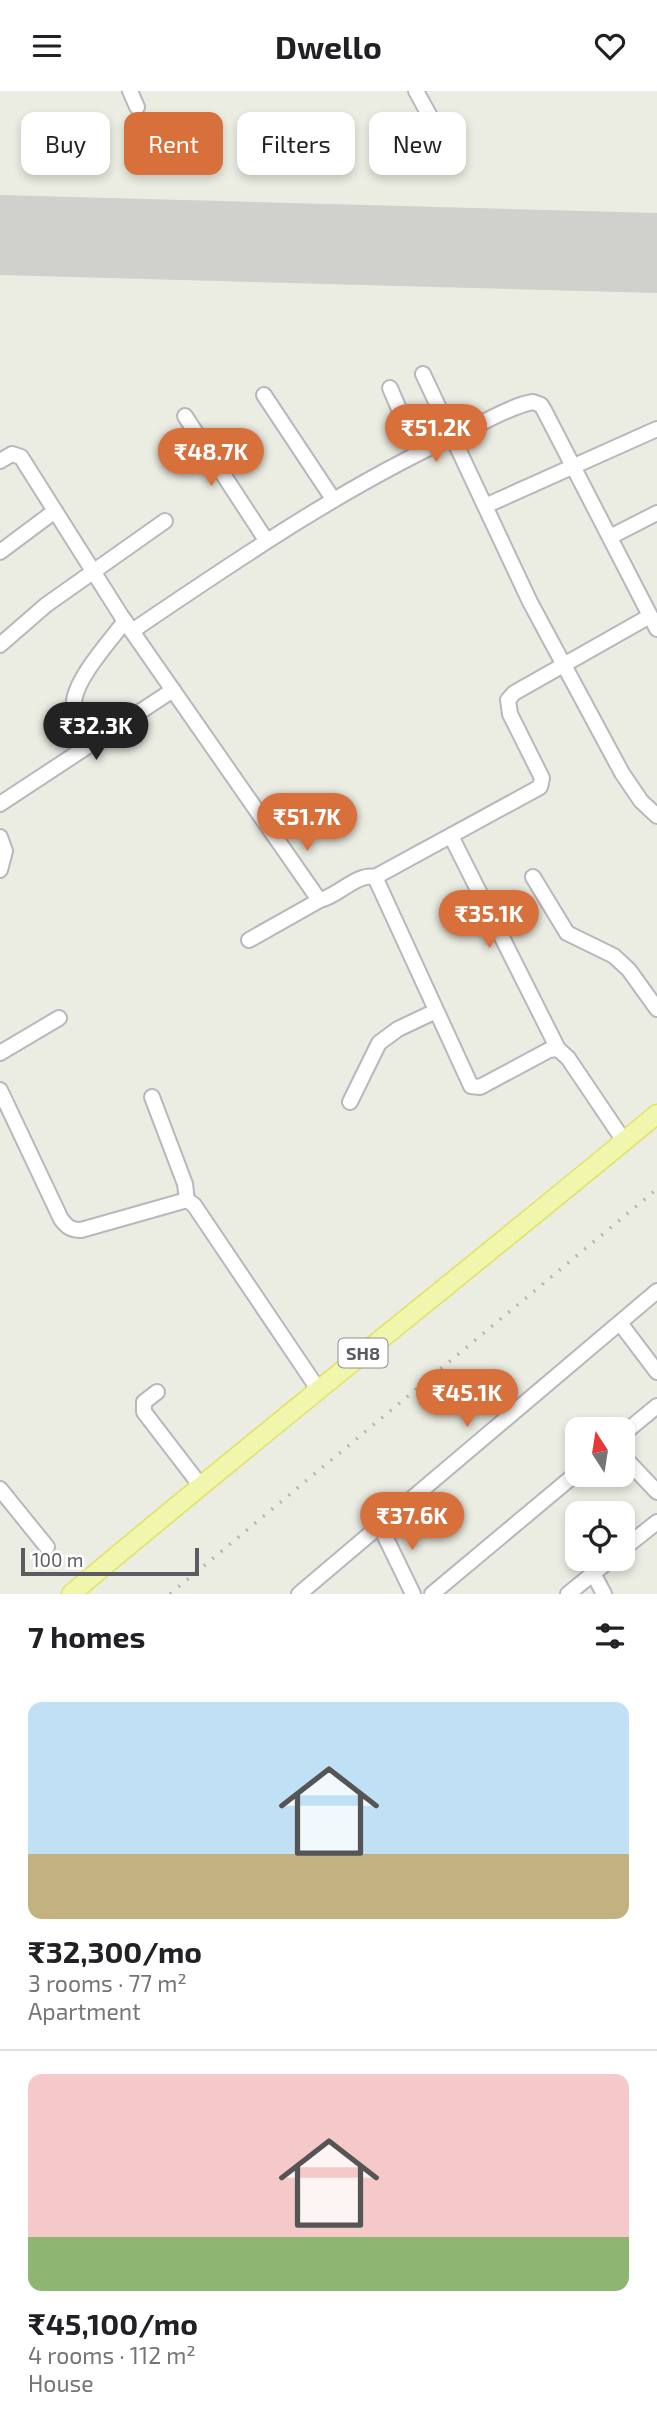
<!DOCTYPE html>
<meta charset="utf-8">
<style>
:root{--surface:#fff;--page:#f2f2f2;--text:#202124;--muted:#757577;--line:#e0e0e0;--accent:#d8703c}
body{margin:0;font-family:"Exo 2",sans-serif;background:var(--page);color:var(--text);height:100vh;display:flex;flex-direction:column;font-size:26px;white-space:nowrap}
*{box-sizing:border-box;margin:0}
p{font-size:23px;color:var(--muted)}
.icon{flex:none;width:38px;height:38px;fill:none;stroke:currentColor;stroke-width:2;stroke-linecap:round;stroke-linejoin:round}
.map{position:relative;height:1503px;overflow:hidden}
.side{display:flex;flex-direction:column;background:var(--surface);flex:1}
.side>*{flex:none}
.top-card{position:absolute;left:21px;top:21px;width:616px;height:63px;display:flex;gap:14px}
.needle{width:46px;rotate:348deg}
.tools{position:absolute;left:565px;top:1326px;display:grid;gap:14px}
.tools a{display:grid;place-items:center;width:70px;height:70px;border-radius:14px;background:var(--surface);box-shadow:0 4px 10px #0003;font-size:35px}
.scale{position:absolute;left:21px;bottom:18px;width:178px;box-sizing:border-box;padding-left:7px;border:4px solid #5a5c61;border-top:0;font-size:19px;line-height:24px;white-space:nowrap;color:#5a5c61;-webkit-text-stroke:5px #fff;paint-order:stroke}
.price{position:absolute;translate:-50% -60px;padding:0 16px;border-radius:24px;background:var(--accent);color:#fff;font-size:23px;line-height:46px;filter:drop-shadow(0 2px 4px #0008)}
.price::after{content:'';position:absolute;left:50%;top:42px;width:21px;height:16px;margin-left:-10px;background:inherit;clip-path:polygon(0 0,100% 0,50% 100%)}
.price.active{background:#222;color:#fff}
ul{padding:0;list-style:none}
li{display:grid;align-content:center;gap:14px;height:371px;padding:0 28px}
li+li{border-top:2px solid var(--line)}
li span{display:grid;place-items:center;height:217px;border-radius:14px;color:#555}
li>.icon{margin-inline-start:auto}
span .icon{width:126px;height:126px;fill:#fffc;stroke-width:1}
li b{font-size:30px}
h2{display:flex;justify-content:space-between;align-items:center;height:84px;padding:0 28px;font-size:30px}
.pill{padding:0 24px;border-radius:14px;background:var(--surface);box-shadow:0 4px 10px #0003;font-size:24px;line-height:63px}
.pill.active{background:var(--accent);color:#fff}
header{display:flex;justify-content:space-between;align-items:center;height:91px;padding:0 28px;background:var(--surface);font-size:32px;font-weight:700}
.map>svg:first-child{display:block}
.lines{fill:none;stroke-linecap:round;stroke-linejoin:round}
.runway{stroke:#d0d0cc;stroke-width:80}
.minor-casing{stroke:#b7b8bd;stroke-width:18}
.major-casing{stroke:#e3e064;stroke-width:21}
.minor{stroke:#fff;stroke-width:14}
.major{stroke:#f0f7ac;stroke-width:18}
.rail{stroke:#b4b5b5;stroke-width:3.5;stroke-dasharray:2 9;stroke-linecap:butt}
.labels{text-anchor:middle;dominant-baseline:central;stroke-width:7;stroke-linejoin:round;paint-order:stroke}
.shield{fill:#fff;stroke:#8c8d90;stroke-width:2}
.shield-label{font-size:18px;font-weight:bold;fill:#5a5c61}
</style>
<header><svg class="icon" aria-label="menu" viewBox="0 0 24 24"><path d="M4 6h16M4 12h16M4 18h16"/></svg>Dwello<svg class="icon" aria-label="heart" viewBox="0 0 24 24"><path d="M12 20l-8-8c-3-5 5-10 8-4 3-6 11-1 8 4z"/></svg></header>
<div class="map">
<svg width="657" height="1503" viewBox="0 0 657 1503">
<rect width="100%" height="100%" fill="#ebece2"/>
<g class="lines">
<!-- runway -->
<path class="runway" d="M0 144 657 162"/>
<defs>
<g id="minor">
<path d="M130 0 137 16"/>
<path d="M416 0 432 29"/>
<path d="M423 283 530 511 622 682 641 710 657 725"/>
<path d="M390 297 418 362"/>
<path d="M264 304 333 408"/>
<path d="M185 325 266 449"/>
<path d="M0 370 12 363 21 366 122 526 317 806 320 809C338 805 357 782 375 786L471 995 480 996 549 959 558 958 568 967 624 1050"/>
<path d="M485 415 657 338"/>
<path d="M610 446 657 422"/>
<path d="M0 461 55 420"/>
<path d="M132 540C240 467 346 394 465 340 485 331 513 314 533 311L541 314 544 319 657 538"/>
<path d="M0 554 46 514 165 430"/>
<path d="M80 660C78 644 72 626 74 610 77 586 110 550 125 530"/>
<path d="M0 713 173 599"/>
<path d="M451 745 558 958"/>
<path d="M0 746 5 760 0 779"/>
<path d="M375 786 540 696 542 687 510 623 508 609 514 602 650 525"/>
<path d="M533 786 567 842 614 865 629 879 657 918"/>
<path d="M249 849 320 809"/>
<path d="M0 962 59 927"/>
<path d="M0 999 61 1128C67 1136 71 1139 81 1139L187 1109 194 1114 318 1298"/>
<path d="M152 1006 185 1093 187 1109"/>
<path d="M350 1011 379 952 398 938 436 920"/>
<path d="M620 1232 657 1281"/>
<path d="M157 1301 144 1311V1321L200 1394"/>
<path d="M623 1343 657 1315"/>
<path d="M623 1365 657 1401"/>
<path d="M0 1398 47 1456"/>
<path d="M380 1435 413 1503"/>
<path d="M623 1458 657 1431"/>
<path d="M593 1482 604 1503"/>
<path d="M299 1503 657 1200"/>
<path d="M432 1503 578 1381"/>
<path d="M568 1503 611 1468"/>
</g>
<path id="major" d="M71 1503C264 1340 463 1184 657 1023"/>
</defs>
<!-- minor casing -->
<use href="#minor" class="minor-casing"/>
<!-- major casing -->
<use href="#major" class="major-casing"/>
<!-- minor -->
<use href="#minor" class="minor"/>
<!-- major -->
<use href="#major" class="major"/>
<!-- rail -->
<path class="rail" d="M170 1503 657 1098"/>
</g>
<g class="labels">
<!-- shield labels -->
<rect class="shield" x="338.5" y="1247.5" width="49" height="29" rx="5"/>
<g class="shield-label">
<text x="363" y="1262">SH8</text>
</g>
</g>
</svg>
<div class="tools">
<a><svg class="needle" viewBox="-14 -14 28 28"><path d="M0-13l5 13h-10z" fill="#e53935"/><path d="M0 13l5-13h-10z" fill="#757577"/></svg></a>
<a><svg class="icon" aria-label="locate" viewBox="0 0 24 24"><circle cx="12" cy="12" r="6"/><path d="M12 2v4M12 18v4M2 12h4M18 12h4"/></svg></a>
</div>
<div class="scale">100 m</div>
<b class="price" style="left:436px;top:373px">₹51.2K</b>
<b class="price" style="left:211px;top:397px">₹48.7K</b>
<b class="price active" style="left:96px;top:671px">₹32.3K</b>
<b class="price" style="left:307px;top:762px">₹51.7K</b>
<b class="price" style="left:489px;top:859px">₹35.1K</b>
<b class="price" style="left:467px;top:1338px">₹45.1K</b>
<b class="price" style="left:412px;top:1461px">₹37.6K</b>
<div class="top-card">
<a class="pill">Buy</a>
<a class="pill active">Rent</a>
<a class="pill">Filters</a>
<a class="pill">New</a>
</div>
</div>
<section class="side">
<h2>7 homes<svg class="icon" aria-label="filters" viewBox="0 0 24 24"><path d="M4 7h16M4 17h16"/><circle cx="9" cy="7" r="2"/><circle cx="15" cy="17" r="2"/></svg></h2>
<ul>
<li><span style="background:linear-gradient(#bfe0f5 70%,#c2b280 0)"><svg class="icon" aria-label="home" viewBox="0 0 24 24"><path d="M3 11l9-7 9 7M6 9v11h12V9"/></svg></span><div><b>₹32,300/mo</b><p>3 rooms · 77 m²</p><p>Apartment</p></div></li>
<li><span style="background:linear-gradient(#f6c9c9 75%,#8fb573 0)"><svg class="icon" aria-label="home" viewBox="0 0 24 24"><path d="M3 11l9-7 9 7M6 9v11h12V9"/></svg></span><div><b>₹45,100/mo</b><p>4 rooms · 112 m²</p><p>House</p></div></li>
</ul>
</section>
